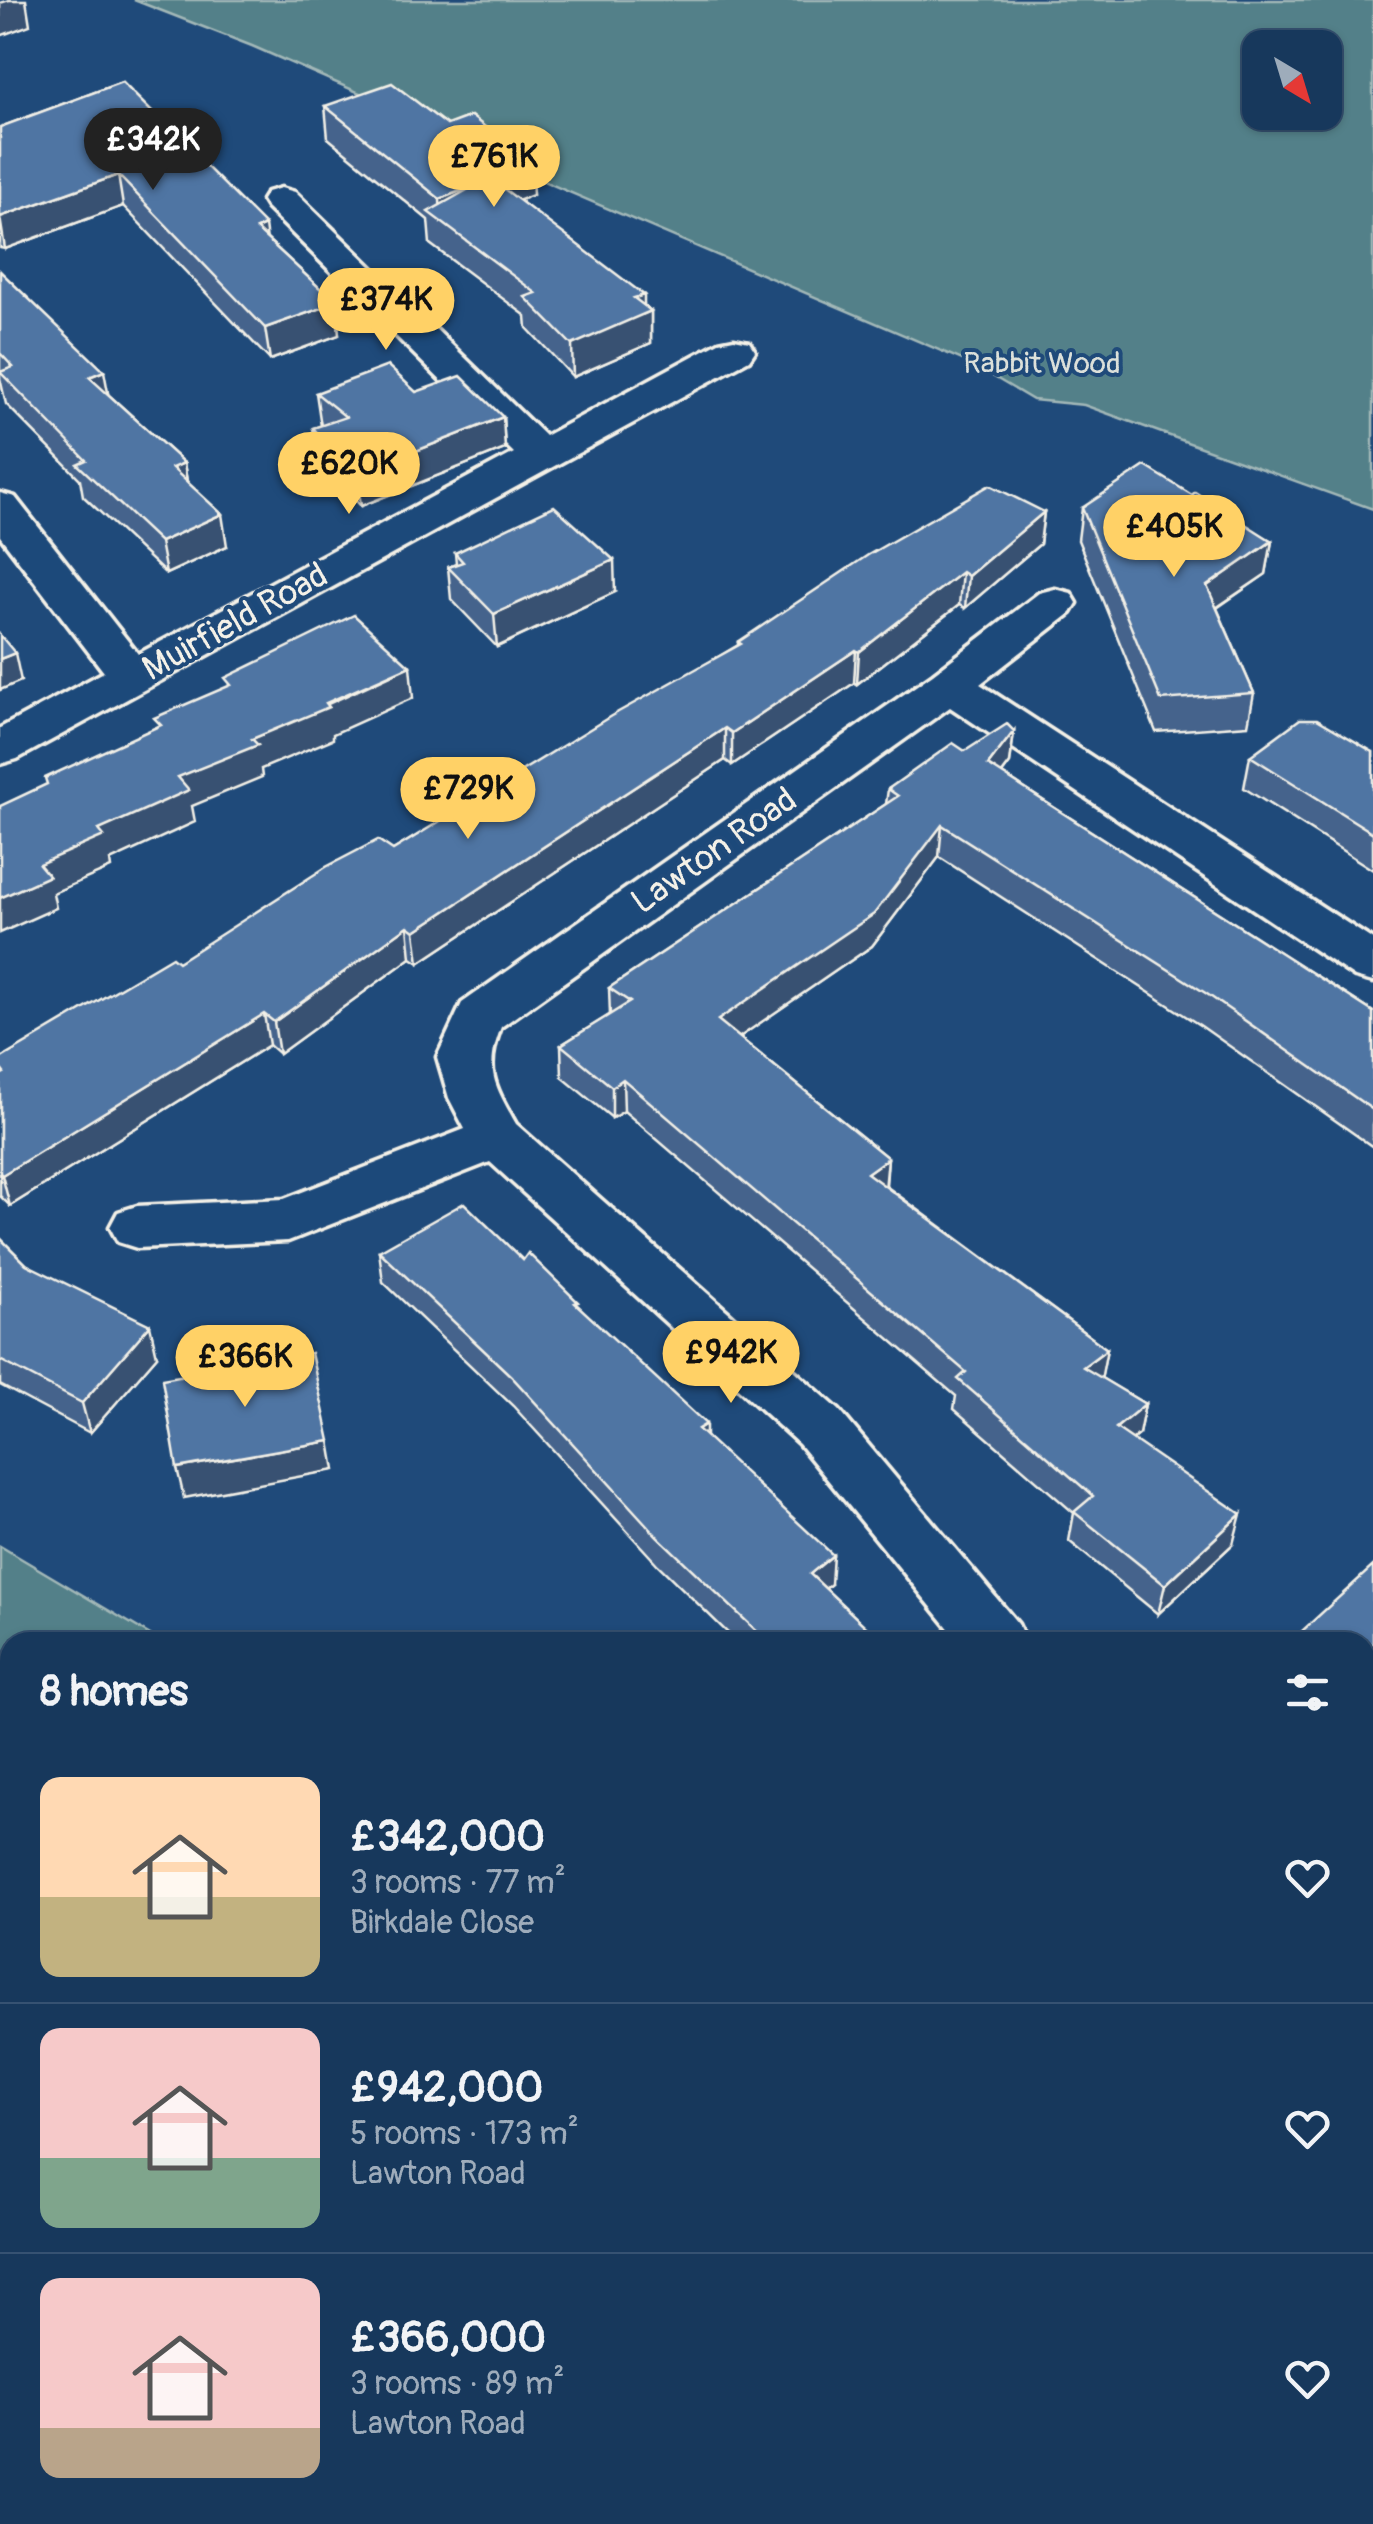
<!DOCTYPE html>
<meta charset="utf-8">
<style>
:root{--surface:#17385c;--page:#244365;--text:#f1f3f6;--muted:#9eacbb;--line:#365272;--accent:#ffd166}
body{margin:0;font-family:Pangolin,sans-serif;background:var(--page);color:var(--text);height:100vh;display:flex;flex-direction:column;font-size:38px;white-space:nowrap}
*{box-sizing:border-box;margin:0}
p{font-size:32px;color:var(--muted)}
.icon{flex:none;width:55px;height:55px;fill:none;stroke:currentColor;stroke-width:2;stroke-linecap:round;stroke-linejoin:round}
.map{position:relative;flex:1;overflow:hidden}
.details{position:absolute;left:0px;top:1632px;width:1375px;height:892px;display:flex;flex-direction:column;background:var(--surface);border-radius:30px 30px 0 0;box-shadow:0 2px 8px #0004,0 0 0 2px var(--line)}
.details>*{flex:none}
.needle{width:65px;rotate:142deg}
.tools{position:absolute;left:1242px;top:30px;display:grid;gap:20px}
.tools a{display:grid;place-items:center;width:100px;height:100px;border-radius:20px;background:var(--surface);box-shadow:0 2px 8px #0004,0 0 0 2px var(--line);font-size:50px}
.price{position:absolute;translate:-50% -85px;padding:0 22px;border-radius:35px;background:var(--accent);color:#111;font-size:32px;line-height:65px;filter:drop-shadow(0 2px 5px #0008)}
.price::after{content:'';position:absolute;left:50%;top:60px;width:30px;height:22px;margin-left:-15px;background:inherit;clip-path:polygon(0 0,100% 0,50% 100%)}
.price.active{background:#222;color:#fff}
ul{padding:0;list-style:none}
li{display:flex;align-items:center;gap:30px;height:250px;padding:0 40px}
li+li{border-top:2px solid var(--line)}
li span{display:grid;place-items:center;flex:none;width:280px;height:200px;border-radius:20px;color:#555}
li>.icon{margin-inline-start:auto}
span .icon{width:120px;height:120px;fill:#fffc;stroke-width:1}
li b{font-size:42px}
h2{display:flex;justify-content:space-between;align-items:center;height:120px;padding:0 40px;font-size:42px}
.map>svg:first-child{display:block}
.green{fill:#528089;stroke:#a3b8b8;stroke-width:2.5;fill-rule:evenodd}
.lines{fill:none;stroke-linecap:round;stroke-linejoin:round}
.minor-casing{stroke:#f4f1e8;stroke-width:7}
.minor{fill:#1f4a7a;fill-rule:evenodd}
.wall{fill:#44648c;stroke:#f4f1e8;stroke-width:2.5}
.shaded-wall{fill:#375172;stroke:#f4f1e8;stroke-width:2.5}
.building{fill:#4f74a3;stroke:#f4f1e8;stroke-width:2.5}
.labels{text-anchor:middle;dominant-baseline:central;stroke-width:8;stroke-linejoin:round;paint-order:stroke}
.far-park-label{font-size:30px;fill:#dce0da;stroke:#1f4a7a}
.street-label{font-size:35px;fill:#f4f1e8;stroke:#1f4a7a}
</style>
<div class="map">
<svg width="1373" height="2524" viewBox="0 0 1373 2524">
<rect width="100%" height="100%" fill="#1f4a7a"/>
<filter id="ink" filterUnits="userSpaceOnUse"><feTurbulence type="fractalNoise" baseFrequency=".01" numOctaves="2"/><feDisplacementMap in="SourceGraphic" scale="20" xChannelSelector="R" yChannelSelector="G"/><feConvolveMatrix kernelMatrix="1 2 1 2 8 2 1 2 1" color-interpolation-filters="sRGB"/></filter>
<g filter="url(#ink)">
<!-- green -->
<g class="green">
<path d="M134 0H1373V509L1084 405 1033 400 972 364 536 178 477 144 252 46ZM1260 48H1325V112H1260Z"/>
<path d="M0 1546 162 1642H10V2024L0 2031Z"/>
<path d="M10 2389V2515H245L251 2524H0V2459L9 2452 0 2438V2397Z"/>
<path d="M1009 2515H1206L1215 2524H1016Z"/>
</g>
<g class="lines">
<defs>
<g id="minor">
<path d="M281 188 295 192 545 436 719 342 734 339 749 342 755 351 749 360 17 759 0 764V728L104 672 0 536V493L15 497 138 654 514 453 267 208 262 200 267 192Z"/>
<path d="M1055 589 1071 593 1077 603 1071 613 980 684 1373 940V982L1355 977 950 707 501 1027C484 1070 494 1085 516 1124L839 1410 1018 1624 1026 1642H960L799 1444 490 1162 288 1241 137 1248 118 1242 110 1227 118 1212 137 1206 284 1199 465 1129 449 1098 437 1057 462 1003 933 674 1039 593Z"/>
<path d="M1373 1846V1909L1365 1912V1849Z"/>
<path d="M10 2033V2100L0 2104V2037Z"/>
<path d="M1365 2044 1373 2047V2117L1365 2114Z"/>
<path d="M649 2515H726L730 2524H653Z"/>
</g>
</defs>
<!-- minor casing -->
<use href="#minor" class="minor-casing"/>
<!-- minor -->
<use href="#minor" class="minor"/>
</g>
<!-- wall -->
<g class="wall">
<path d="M122 82 267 239 336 303 339 335 270 360 123 206 5 249 0 248V127Z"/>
<path d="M325 106 447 125 531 163 533 195 519 200 651 311V343L573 377 527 328 526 316 430 244 428 220 328 138Z"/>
<path d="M0 271 109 395 184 463 187 481 227 546 166 574 83 496 80 479 6 404 0 378Z"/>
<path d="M416 392 503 417 505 449 361 506 317 461 313 428 321 426 316 393Z"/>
<path d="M1192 495 1272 541 1266 574 1217 608 1254 693 1248 725 1156 732 1078 540 1082 508Z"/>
<path d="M1044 512 1040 544 965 608 959 605 857 684 854 683 732 765 725 760 419 963 411 958 279 1054 269 1045 10 1206 0 1196V1059L178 962 393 850 738 645V642Z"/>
<path d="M455 553 615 592 497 647 451 599 448 567 456 564Z"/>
<path d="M1014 731 1010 763 1002 774 1373 1012V1147L1201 1026 939 857 872 946 739 1037 888 1158 886 1186 1107 1349 1101 1378 1145 1404 1139 1434 1133 1439 1233 1544 1158 1614 1069 1541 1074 1513 954 1409 956 1396 624 1111 612 1118 562 1077 561 1045 610 1015 609 988 886 804 888 789 965 751Z"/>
<path d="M1373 752V870L1244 788 1250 756Z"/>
<path d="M0 1238 26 1264 157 1356 90 1433 0 1385Z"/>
<path d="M379 1251 578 1306 706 1437 831 1584 825 1589 882 1642H737L658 1565 513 1406 383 1282Z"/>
<path d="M278 2515H491L497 2524H284Z"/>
<path d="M878 2515H1031L1039 2524H886Z"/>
</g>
<!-- shaded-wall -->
<g class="shaded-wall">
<path d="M9 0H26L30 25 0 36V3Z"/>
<path d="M531 163 533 195 493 211 491 179Z"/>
<path d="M118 175 123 206 5 249 0 217Z"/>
<path d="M478 184 441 222 440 199Z"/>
<path d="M265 225 269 257 256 229Z"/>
<path d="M644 295V314L651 311V343L573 377 572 345 634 298Z"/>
<path d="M336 303 339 335 270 360 265 328Z"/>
<path d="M104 371 110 403 89 377Z"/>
<path d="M503 417 505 449 361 506 357 474Z"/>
<path d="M184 463 189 495 172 468Z"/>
<path d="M1044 512 1040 544 965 608 968 576Z"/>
<path d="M222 514 227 546 166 574 160 542Z"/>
<path d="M1272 541 1266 574 1201 618 1207 586Z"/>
<path d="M614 560 615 592 497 647 494 614Z"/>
<path d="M962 572 959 605 857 684 859 652Z"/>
<path d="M856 650 854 683 732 765V733Z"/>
<path d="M15 653 21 681 0 690V659Z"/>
<path d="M410 666 413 698 333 734V739L261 769 262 777 192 806 195 822 110 861 111 868 53 893 56 908 0 933V898L39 864 99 830 178 777 252 739Z"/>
<path d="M725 728V760L419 963 415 931Z"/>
<path d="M1014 731 1010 763 984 797 988 765Z"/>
<path d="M942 825 939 857 872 946 718 1052V1020Z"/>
<path d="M408 926 411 958 279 1054 274 1022Z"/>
<path d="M264 1014 269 1045 10 1206 2 1175Z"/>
<path d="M623 1079 624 1111 612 1118V1087Z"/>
<path d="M888 1158 885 1190 867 1173Z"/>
<path d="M150 1325 157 1356 90 1433 82 1403Z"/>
<path d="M1107 1349 1101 1380 1083 1367Z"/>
<path d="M1145 1404 1139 1434 1110 1458 1116 1428Z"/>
<path d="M706 1424V1454L698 1429Z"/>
<path d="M330 1441 335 1470 184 1498 177 1468Z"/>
<path d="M1241 1514 1233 1544 1158 1614 1165 1585Z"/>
<path d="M833 1555 831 1584 808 1603 810 1574Z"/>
<path d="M1373 1717V1734L1365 1742V1725Z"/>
<path d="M1373 2317V2327L1365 2335V2325Z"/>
<path d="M10 2350V2378L0 2385V2358Z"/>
</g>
<!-- building -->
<g class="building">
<path d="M122 82 265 225 256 229 336 303 265 328 118 175 0 217V127Z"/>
<path d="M392 83 447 125 471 116 531 163 491 179 644 295 634 298 651 311 572 345 525 297 536 293 428 212 478 184 440 199 325 106Z"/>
<path d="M0 271 104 371 89 377 184 463 172 468 222 514 160 542 77 464 86 460 0 372 13 367 0 353Z"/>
<path d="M388 366 416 392 461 376 503 417 357 474 313 428 346 417 316 393Z"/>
<path d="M1145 466 1192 495 1195 492 1272 541 1207 586 1254 693 1161 700 1082 508Z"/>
<path d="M990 485 1044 512 968 576 962 572 859 652 856 650 732 733 725 728 415 931 408 926 274 1022 264 1014 2 1175 0 1173V1075L4 1073 0 1068V1059L172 957 178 962 326 867 378 840 393 850 611 716 741 644 738 642 868 555Z"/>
<path d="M554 506 614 560 494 614 448 567 463 562 455 553Z"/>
<path d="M354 615 410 666 326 703 329 707 252 739 258 745 178 777 189 790 99 830 104 836 39 864 49 876 0 898V806L47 784 45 778 161 725 154 718 231 685 225 678Z"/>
<path d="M0 635 15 653 0 659Z"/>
<path d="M1300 719H1317L1373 752V833L1250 756Z"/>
<path d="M1007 724 1014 731 988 765 1373 1012V1110L1207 994 942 825 874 914 718 1020 888 1158 867 1173 1107 1349 1083 1367 1145 1404 1116 1428 1241 1514 1165 1585 1074 1512 1093 1496 958 1379 966 1372 623 1079 612 1087 561 1045 630 1002 609 988 898 796 888 789 953 743 965 751Z"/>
<path d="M464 1203 523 1260 528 1253 578 1302 575 1303 706 1424 698 1429 833 1555 810 1574 882 1642H768L657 1536 511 1376 379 1251Z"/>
<path d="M0 1238 26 1264 150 1325 82 1403 0 1360Z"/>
<path d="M311 1353 330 1441 177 1468 162 1379Z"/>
<path d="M1373 1566V1717L1365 1725V1642H1290Z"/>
<path d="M10 2166V2350L0 2358V2172Z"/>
<path d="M1365 2204 1373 2211V2317L1365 2325Z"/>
<path d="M283 2515H491L497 2524H322L319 2521 315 2524H290Z"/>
<path d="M898 2515H1031L1039 2524H906Z"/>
</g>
</g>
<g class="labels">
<!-- far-park labels -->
<g class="far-park-label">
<text x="1042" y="363">Rabbit Wood</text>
</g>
<!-- street labels -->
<g class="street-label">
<text transform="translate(235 622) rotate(-29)">Muirfield Road</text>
<text transform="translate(714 851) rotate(-35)">Lawton Road</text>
</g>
</g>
</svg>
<div class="tools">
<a><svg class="needle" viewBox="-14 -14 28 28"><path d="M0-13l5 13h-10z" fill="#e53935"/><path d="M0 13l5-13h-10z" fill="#9eacbb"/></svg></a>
</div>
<b class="price active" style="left:153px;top:193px">£342K</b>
<b class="price" style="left:494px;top:210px">£761K</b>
<b class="price" style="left:386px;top:353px">£374K</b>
<b class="price" style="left:349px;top:517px">£620K</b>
<b class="price" style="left:1174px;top:580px">£405K</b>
<b class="price" style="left:468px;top:842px">£729K</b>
<b class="price" style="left:731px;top:1406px">£942K</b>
<b class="price" style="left:245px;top:1410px">£366K</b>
<section class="details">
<h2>8 homes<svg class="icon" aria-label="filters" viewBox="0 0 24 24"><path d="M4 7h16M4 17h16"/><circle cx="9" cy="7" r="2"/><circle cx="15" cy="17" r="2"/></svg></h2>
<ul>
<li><span style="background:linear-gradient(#ffd9b3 60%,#c2b280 0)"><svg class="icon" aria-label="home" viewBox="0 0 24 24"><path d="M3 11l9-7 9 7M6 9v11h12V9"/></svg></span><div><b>£342,000</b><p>3 rooms · 77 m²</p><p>Birkdale Close</p></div><svg class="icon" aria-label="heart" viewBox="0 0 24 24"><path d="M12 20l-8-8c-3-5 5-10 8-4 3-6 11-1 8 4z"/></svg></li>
<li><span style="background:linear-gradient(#f6c9c9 65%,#7fa58c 0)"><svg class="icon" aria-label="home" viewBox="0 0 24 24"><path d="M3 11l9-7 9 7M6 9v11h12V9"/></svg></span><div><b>£942,000</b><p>5 rooms · 173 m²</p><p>Lawton Road</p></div><svg class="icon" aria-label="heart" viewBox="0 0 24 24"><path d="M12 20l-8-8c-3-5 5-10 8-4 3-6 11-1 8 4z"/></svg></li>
<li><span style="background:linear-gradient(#f6c9c9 75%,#b9a48a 0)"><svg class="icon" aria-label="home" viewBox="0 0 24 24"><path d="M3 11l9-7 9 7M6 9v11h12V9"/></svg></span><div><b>£366,000</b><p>3 rooms · 89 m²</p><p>Lawton Road</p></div><svg class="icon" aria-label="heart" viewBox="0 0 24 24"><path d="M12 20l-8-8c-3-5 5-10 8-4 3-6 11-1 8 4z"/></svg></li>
</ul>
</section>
</div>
